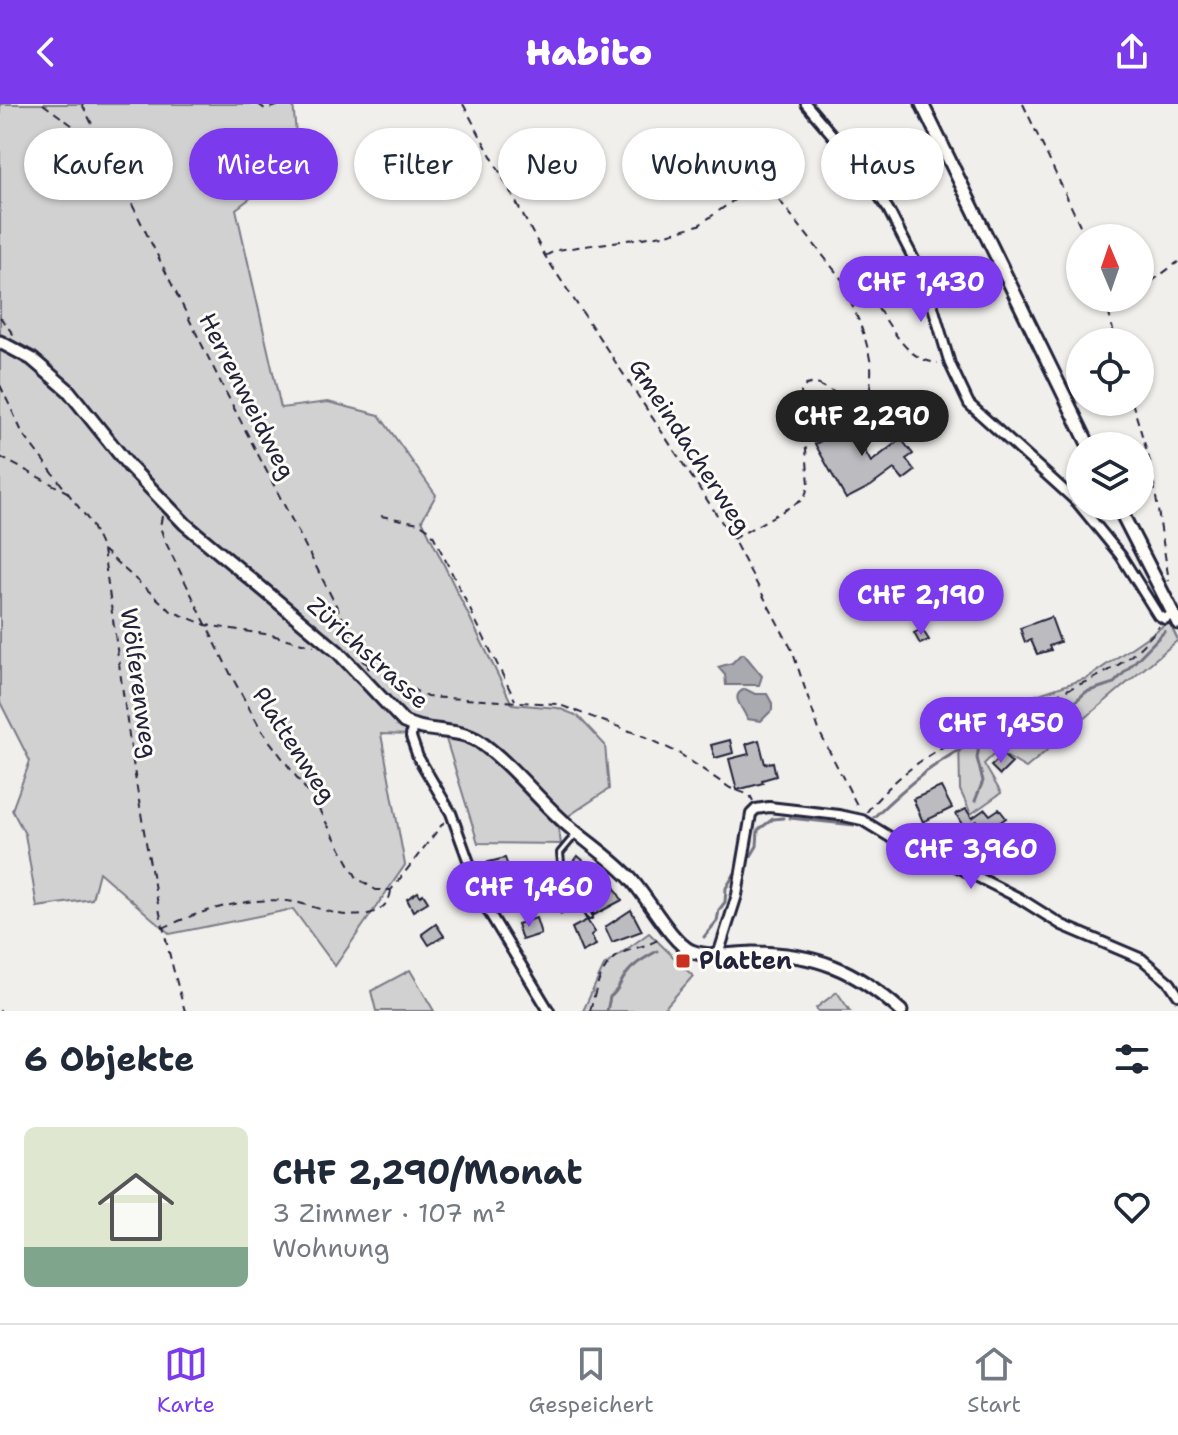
<!DOCTYPE html>
<html lang="de">
<meta charset="utf-8">
<style>
:root{--surface:#fff;--page:#f6f6f7;--text:#1f2937;--muted:#747a83;--line:#e0e1e3;--accent:#7c3aed}
body{margin:0;font-family:"Shantell Sans",sans-serif;background:var(--page);color:var(--text);height:100vh;display:flex;flex-direction:column;font-size:30px;white-space:nowrap}
*{box-sizing:border-box;margin:0}
p{font-size:26px;color:var(--muted)}
.icon{flex:none;width:44px;height:44px;fill:none;stroke:currentColor;stroke-width:2;stroke-linecap:round;stroke-linejoin:round}
.map{position:relative;height:907px;overflow:hidden}
.drawer{display:flex;flex-direction:column;background:var(--surface);flex:1}
.drawer>*{flex:none}
.hud{position:absolute;left:24px;top:24px;width:1130px;height:72px;display:flex;gap:16px}
.needle{width:52px;rotate:358deg}
.tools{position:absolute;left:1066px;top:120px;display:grid;gap:16px}
.tools a{display:grid;place-items:center;width:88px;height:88px;border-radius:50%;background:var(--surface);box-shadow:0 2px 6px #0004;font-size:40px}
.price{position:absolute;translate:-50% -68px;padding:0 18px;border-radius:28px;background:var(--accent);color:#fff;font-size:26px;line-height:52px;filter:drop-shadow(0 2px 4px #0008)}
.price::after{content:'';position:absolute;left:50%;top:48px;width:24px;height:18px;margin-left:-12px;background:inherit;clip-path:polygon(0 0,100% 0,50% 100%)}
.price.active{background:#222;color:#fff}
ul{padding:0;list-style:none}
li{display:flex;align-items:center;gap:24px;height:200px;padding:0 24px}
li span{display:grid;place-items:center;flex:none;width:224px;height:160px;border-radius:12px;color:#555}
li>.icon{margin-inline-start:auto}
span .icon{width:96px;height:96px;fill:#fffc;stroke-width:1}
li b{font-size:34px}
h2{display:flex;justify-content:space-between;align-items:center;height:96px;padding:0 24px;font-size:34px}
.pill{padding:0 28px;border-radius:36px;background:var(--surface);box-shadow:0 2px 6px #0004;font-size:28px;line-height:72px}
.pill.active{background:var(--accent);color:#fff}
header{display:flex;justify-content:space-between;align-items:center;height:104px;padding:0 24px;background:var(--accent);color:#fff;font-size:36px;font-weight:800}
.menu{display:flex;justify-content:space-around;align-items:center;height:112px;border-top:2px solid var(--line);background:var(--surface);font-size:22px;color:var(--muted)}
.menu a{display:grid;justify-items:center;gap:4px}
.menu .active{color:var(--accent)}
.map>svg:first-child{display:block}
.green{fill:#d2d1d1;stroke:#7a7a86;stroke-width:2}
.water{fill:#a9a9b0;stroke:#737381;stroke-width:2}
.lines{fill:none;stroke-linecap:round;stroke-linejoin:round}
.stream{stroke:#737381;stroke-width:3}
.building{fill:#bcbcc0;stroke:#22223b;stroke-width:2}
.service-casing{stroke:#22223b;stroke-width:10}
.minor-casing{stroke:#22223b;stroke-width:14}
.tertiary-casing{stroke:#22223b;stroke-width:17}
.path{stroke:#22223b;stroke-width:2;stroke-dasharray:8 6;stroke-linecap:butt}
.service{stroke:#fdfcf7;stroke-width:4}
.minor{stroke:#fdfcf7;stroke-width:8}
.tertiary{stroke:#fdfcf7;stroke-width:11}
.poi-dot{fill:#c8321e;stroke:#fdfcf7;stroke-width:3}
.labels{text-anchor:middle;dominant-baseline:central;stroke-width:6;stroke-linejoin:round;paint-order:stroke}
.street-label{font-size:24px;fill:#22223b;stroke:#fdfcf7}
.poi-label{font-size:24px;font-weight:bold;fill:#22223b;stroke:#fdfcf7;text-anchor:start}
</style>
<header><svg class="icon" aria-label="back" viewBox="0 0 24 24"><path d="M15 5l-7 7 7 7"/></svg>Habito<svg class="icon" aria-label="share" viewBox="0 0 24 24"><path d="M12 15V3M7 8l5-5 5 5M5 13v7h14v-7"/></svg></header>
<div class="map">
<svg width="1178" height="907" viewBox="0 0 1178 907">
<rect width="100%" height="100%" fill="#f0efec"/>
<filter id="ink" filterUnits="userSpaceOnUse"><feTurbulence type="fractalNoise" baseFrequency=".0125" numOctaves="2"/><feDisplacementMap in="SourceGraphic" scale="16" xChannelSelector="R" yChannelSelector="G"/><feConvolveMatrix kernelMatrix="1 2 1 2 8 2 1 2 1" color-interpolation-filters="sRGB"/></filter>
<g filter="url(#ink)">
<!-- green -->
<g class="green">
<path d="M0 0H293L299 58 236 105 281 304 328 298 379 311 436 391 422 416 512 600 558 604 578 612 605 641 609 685 558 719 561 740 478 739 445 632 381 630 405 761 335 862 293 805 170 830 99 768 92 795 37 803 25 730 12 706 30 657 0 598Z"/>
<path d="M1169 518 1178 536 1026 664 997 647 984 660 1001 689 971 710 960 686 959 631 1018 597 1087 574Z"/>
<path d="M649 829 693 872 662 907H583L604 862Z"/>
<path d="M410 866 434 907H376L371 887Z"/>
<path d="M837 888 850 907H818L816 904Z"/>
</g>
<!-- water -->
<g class="water">
<path d="M741 550H744L762 572 759 581H726L725 571 718 563 732 559Z"/>
<path d="M745 585 755 590H767L772 599V606L761 617 747 615C744 604 728 592 745 585Z"/>
</g>
<g class="lines">
<!-- stream -->
<g class="stream">
<path d="M975 697 983 677 977 654 980 636"/>
<path d="M874 713C906 682 942 651 984 634 993 631 1000 635 1008 631 1014 629 1017 623 1022 619 1034 611 1049 607 1063 608L1086 588 1114 579 1165 527"/>
<path d="M790 714 854 721"/>
<path d="M751 752 757 742 758 726 773 715 783 714"/>
<path d="M704 833 717 817 719 806 725 798 726 784 735 769"/>
<path d="M607 907 610 893C619 886 619 880 625 872 633 860 645 854 657 847"/>
</g>
</g>
<!-- building -->
<g class="building">
<path d="M873 310 884 326 862 342 871 358 901 335 913 350 906 355 915 367 903 376 894 365 871 382 846 395 815 340 850 321 852 324Z"/>
<path d="M1051 513 1060 538 1049 542 1051 546 1037 550 1031 536 1025 538 1020 524Z"/>
<path d="M922 525 929 536 920 540 914 529Z"/>
<path d="M730 636 733 649 715 654 711 641Z"/>
<path d="M759 636 765 660 773 658 776 672 762 676 763 679 737 686 729 655 749 650 746 640Z"/>
<path d="M1003 651 1012 659 1000 671 991 662Z"/>
<path d="M941 683 952 704 923 718 913 695Z"/>
<path d="M966 705 972 714 985 705 990 711 999 705 1006 714 996 721 999 724 981 737 987 748 967 760 957 755 952 747 968 738 966 735 981 724 977 717 964 724 956 710Z"/>
<path d="M927 722 932 732 922 737 917 727Z"/>
<path d="M578 752 593 765 584 777 569 763Z"/>
<path d="M505 754 512 773 492 779 488 768 484 769 481 760Z"/>
<path d="M564 779 571 792 566 794 570 803 561 810 548 787Z"/>
<path d="M613 781 622 796 594 811 591 804 601 799 596 790Z"/>
<path d="M418 788 420 792 423 790 428 798 413 807 407 795Z"/>
<path d="M631 806 642 827 612 838 605 823Z"/>
<path d="M536 814 541 830 522 836 517 820Z"/>
<path d="M587 816 595 828 591 831 596 841 582 848 572 824Z"/>
<path d="M436 820 444 832 429 841 422 830Z"/>
</g>
<g class="lines">
<defs>
<g id="service">
<path d="M575 731 560 749 561 759 589 812"/>
<path d="M934 749 976 722"/>
</g>
<g id="minor">
<path d="M806 0 856 59 888 105 926 179 950 260 969 300 1077 398 1121 452 1158 511 1165 515 1172 510"/>
<path d="M412 622 411 633 418 653 451 709 484 800 549 907"/>
<path d="M718 851 737 791 751 710 756 705 769 703 839 711 862 716 903 741 932 750 1019 794 1062 821 1142 855 1170 879 1178 891"/>
</g>
<g id="tertiary">
<path d="M922 0 1089 342"/>
<path d="M0 238 32 255 68 286 129 362 185 420 338 548 404 618C428 630 458 623 480 638 512 661 535 692 564 718 585 737 609 752 629 773 647 792 671 838 691 847 709 854 733 850 752 849 815 849 855 865 901 907"/>
<path d="M1118 402 1178 519"/>
</g>
</defs>
<!-- service casing -->
<use href="#service" class="service-casing"/>
<!-- minor casing -->
<use href="#minor" class="minor-casing"/>
<!-- tertiary casing -->
<use href="#tertiary" class="tertiary-casing"/>
<!-- path -->
<g class="path">
<path d="M43 0 102 43"/>
<path d="M82 0 221 279 369 565"/>
<path d="M258 0 265 5 286 0"/>
<path d="M463 0 545 152 733 435 792 546 820 629 859 705"/>
<path d="M1023 0 1086 134"/>
<path d="M545 152 557 146 663 131 699 121 744 89 760 85 776 92 854 191"/>
<path d="M1140 186 1178 158"/>
<path d="M856 192 866 191C890 213 900 256 938 259"/>
<path d="M1105 194 1116 238"/>
<path d="M1110 207 1130 194"/>
<path d="M0 213 16 234"/>
<path d="M0 281 23 330 90 418 103 446C126 599 141 760 185 907"/>
<path d="M1132 298 1151 361 1169 477"/>
<path d="M0 353 67 388"/>
<path d="M162 412 160 423 165 437 233 575 262 627 313 695 357 774 376 786H391L444 718"/>
<path d="M381 412 419 419 431 427 515 596"/>
<path d="M733 435 804 395 809 380 801 288 806 281 815 279 873 307C867 289 872 279 871 262 868 239 860 219 851 198L854 192"/>
<path d="M103 446 171 507 206 521 271 531 314 542"/>
<path d="M362 557 427 593 557 600 646 633 680 650 730 684 750 691 753 697"/>
<path d="M866 709C915 646 982 622 1052 592 1099 572 1127 564 1159 522"/>
<path d="M163 824C201 806 252 791 295 798 318 803 344 816 368 810 381 807 390 799 391 786"/>
<path d="M0 906V907"/>
<path d="M590 907C597 883 600 860 624 848 636 843 649 842 661 834"/>
</g>
<!-- service -->
<use href="#service" class="service"/>
<!-- minor -->
<use href="#minor" class="minor"/>
<!-- tertiary -->
<use href="#tertiary" class="tertiary"/>
</g>
</g>
<!-- markers -->
<rect class="poi-dot" x="675" y="849" width="16" height="16" rx="4"/>
<g class="labels">
<!-- street labels -->
<g class="street-label">
<text transform="translate(247 292) rotate(63)">Herrenweidweg</text>
<text transform="translate(690 342) rotate(57)">Gmeindacherweg</text>
<text transform="translate(368 549) rotate(42)">Zürichstrasse</text>
<text transform="translate(139 579) rotate(82)">Wölferenweg</text>
<text transform="translate(294 641) rotate(57)">Plattenweg</text>
</g>
<!-- poi labels -->
<g class="poi-label">
<text x="699" y="857">Platten</text>
</g>
</g>
</svg>
<div class="tools">
<a><svg class="needle" viewBox="-14 -14 28 28"><path d="M0-13l5 13h-10z" fill="#e53935"/><path d="M0 13l5-13h-10z" fill="#747a83"/></svg></a>
<a><svg class="icon" aria-label="locate" viewBox="0 0 24 24"><circle cx="12" cy="12" r="6"/><path d="M12 2v4M12 18v4M2 12h4M18 12h4"/></svg></a>
<a><svg class="icon" aria-label="layers" viewBox="0 0 24 24"><path d="M12 4l9 5-9 5-9-5zM3 14l9 5 9-5"/></svg></a>
</div>
<b class="price" style="left:921px;top:220px">CHF 1,430</b>
<b class="price active" style="left:862px;top:354px">CHF 2,290</b>
<b class="price" style="left:921px;top:533px">CHF 2,190</b>
<b class="price" style="left:1001px;top:661px">CHF 1,450</b>
<b class="price" style="left:971px;top:787px">CHF 3,960</b>
<b class="price" style="left:529px;top:825px">CHF 1,460</b>
<div class="hud">
<a class="pill">Kaufen</a>
<a class="pill active">Mieten</a>
<a class="pill">Filter</a>
<a class="pill">Neu</a>
<a class="pill">Wohnung</a>
<a class="pill">Haus</a>
</div>
</div>
<section class="drawer">
<h2>6 Objekte<svg class="icon" aria-label="filters" viewBox="0 0 24 24"><path d="M4 7h16M4 17h16"/><circle cx="9" cy="7" r="2"/><circle cx="15" cy="17" r="2"/></svg></h2>
<ul>
<li><span style="background:linear-gradient(#dfe7d0 75%,#7fa58c 0)"><svg class="icon" aria-label="home" viewBox="0 0 24 24"><path d="M3 11l9-7 9 7M6 9v11h12V9"/></svg></span><div><b>CHF 2,290/Monat</b><p>3 Zimmer · 107 m²</p><p>Wohnung</p></div><svg class="icon" aria-label="heart" viewBox="0 0 24 24"><path d="M12 20l-8-8c-3-5 5-10 8-4 3-6 11-1 8 4z"/></svg></li>
</ul>
</section>
<nav class="menu">
<a class="active"><svg class="icon" aria-label="map" viewBox="0 0 24 24"><path d="M3 6l6-2 6 2 6-2v14l-6 2-6-2-6 2zM9 4v14M15 6v14"/></svg>Karte</a>
<a><svg class="icon" aria-label="saved" viewBox="0 0 24 24"><path d="M7 4h10v16l-5-4-5 4z"/></svg>Gespeichert</a>
<a><svg class="icon" aria-label="home" viewBox="0 0 24 24"><path d="M3 11l9-7 9 7M6 9v11h12V9"/></svg>Start</a>
</nav>
